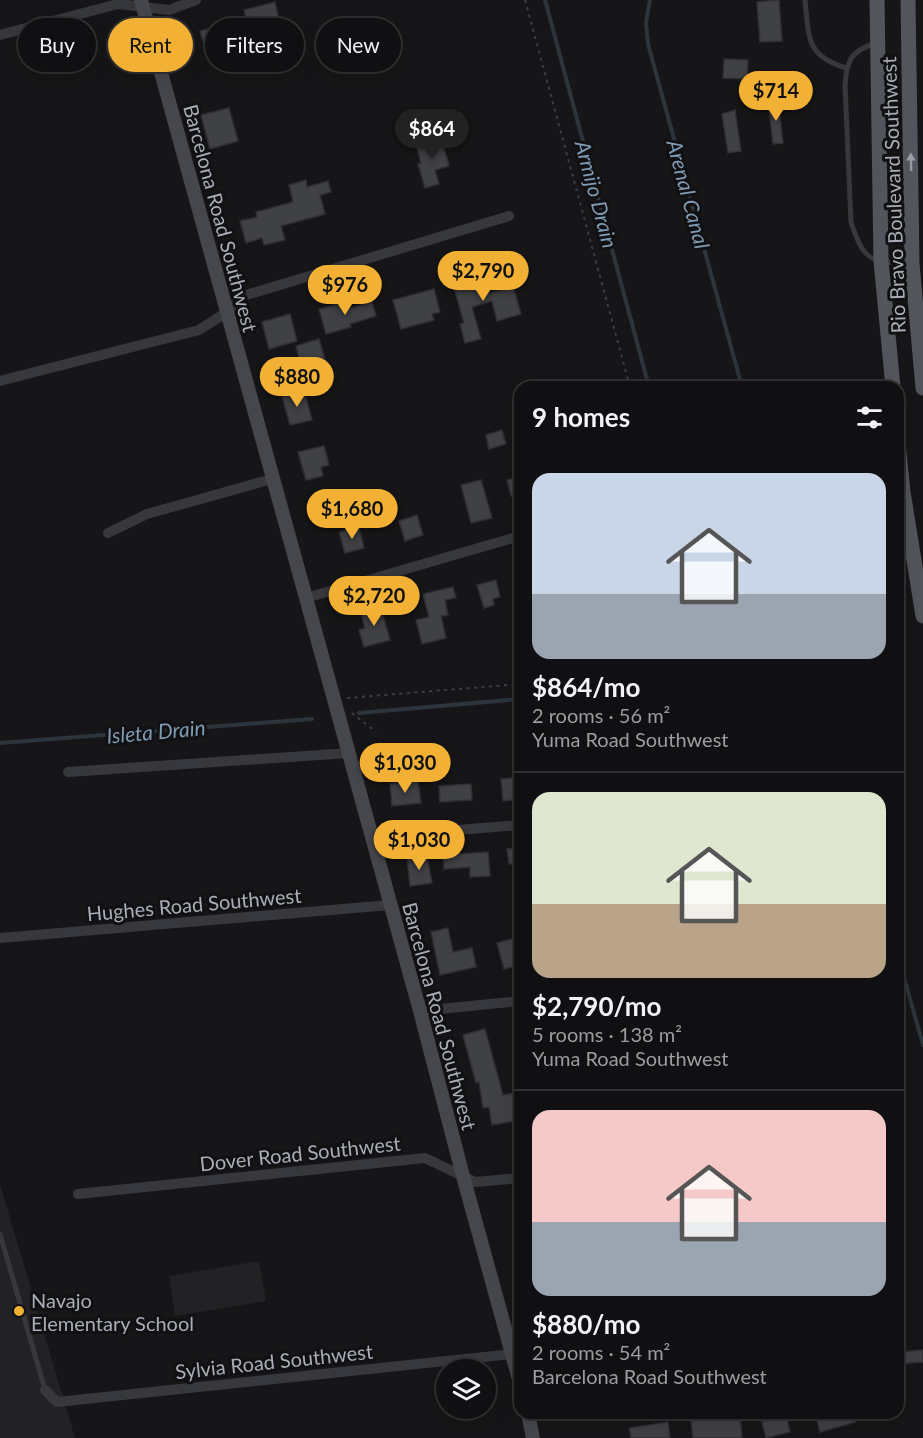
<!DOCTYPE html>
<meta charset="utf-8">
<style>
:root{--surface:#101012;--page:#19191b;--text:#f1f3f6;--muted:#9c9d9f;--line:#303032;--accent:#f2b134}
body{margin:0;font-family:Lato,sans-serif;background:var(--page);color:var(--text);height:100vh;display:flex;flex-direction:column;font-size:22px;white-space:nowrap}
*{box-sizing:border-box;margin:0}
p{font-size:20px;color:var(--muted)}
.icon{flex:none;width:33px;height:33px;fill:none;stroke:currentColor;stroke-width:2;stroke-linecap:round;stroke-linejoin:round}
.map{position:relative;flex:1;overflow:hidden}
.panel{position:absolute;left:514px;top:381px;width:390px;height:1038px;display:flex;flex-direction:column;background:var(--surface);border-radius:18px;box-shadow:0 6px 24px #0002,0 0 0 2px var(--line)}
.panel>*{flex:none}
.top-card{position:absolute;left:18px;top:18px;width:406px;height:54px;display:flex;gap:12px}
.buttons{position:absolute;left:436px;top:1359px;display:grid;gap:12px}
.buttons a{display:grid;place-items:center;width:60px;height:60px;border-radius:50%;background:var(--surface);box-shadow:0 6px 24px #0002,0 0 0 2px var(--line);font-size:30px}
.price{position:absolute;translate:-50% -51px;padding:0 14px;border-radius:21px;background:var(--accent);color:#111;font-size:20px;line-height:39px;filter:drop-shadow(0 2px 3px #0008)}
.price::after{content:'';position:absolute;left:50%;top:36px;width:18px;height:14px;margin-left:-9px;background:inherit;clip-path:polygon(0 0,100% 0,50% 100%)}
.price.current{background:#222;color:#fff}
ul{padding:0;list-style:none}
li{display:grid;align-content:center;gap:12px;height:318px;padding:0 18px}
li+li{border-top:2px solid var(--line)}
li span{display:grid;place-items:center;height:186px;border-radius:18px;color:#555}
li>.icon{margin-inline-start:auto}
span .icon{width:108px;height:108px;fill:#fffc;stroke-width:1}
li b{font-size:26px}
h2{display:flex;justify-content:space-between;align-items:center;height:72px;padding:0 18px;font-size:26px}
.pill{padding:0 21px;border-radius:27px;background:var(--surface);box-shadow:0 6px 24px #0002,0 0 0 2px var(--line);font-size:21px;line-height:54px}
.pill.current{background:var(--accent);color:#111}
.map>svg:first-child{display:block}
.built{fill:#222225}
.lines{fill:none;stroke-linecap:round;stroke-linejoin:round}
.stream{stroke:#2c353c;stroke-width:4}
.building{fill:#404145;stroke:#303034;stroke-width:1.5}
.path{stroke:#3d3f44;stroke-width:2;stroke-dasharray:3 4.5;stroke-linecap:butt}
.lane{stroke:#37383d;stroke-width:5}
.street{stroke:#37383d;stroke-width:10}
.secondary{stroke:#45474d;stroke-width:14}
.primary{stroke:#53555c;stroke-width:15}
.oneway{fill:#979ba6}
.poi-dot{fill:#f2b134;stroke:#111113;stroke-width:2}
.labels{text-anchor:middle;dominant-baseline:central;stroke-width:6;stroke-linejoin:round;paint-order:stroke}
.street-label{font-size:20px;fill:#a8adb8;stroke:#111113}
.poi-label{font-size:20px;fill:#a8adb8;stroke:#111113;text-anchor:start}
.water-label{font-size:21px;font-style:italic;fill:#7f9bb3;stroke:#111113}
</style>
<div class="map">
<svg width="923" height="1438" viewBox="0 0 923 1438">
<rect width="100%" height="100%" fill="#161618"/>
<!-- built -->
<g class="built">
<path d="M0 1184 75 1438H0Z"/>
<path d="M259 1261 266 1301 175 1316 169 1276Z"/>
</g>
<g class="lines">
<!-- stream -->
<g class="stream">
<path d="M545 0 649 387"/>
<path d="M650 0 646 23 648 44 742 387"/>
<path d="M359 713 520 699"/>
<path d="M0 743 312 719"/>
<path d="M898 956 923 1045"/>
</g>
</g>
<!-- building -->
<g class="building">
<path d="M779 0 782 41 760 42 757 2Z"/>
<path d="M275 2 279 19 265 23 267 32 251 36 244 10Z"/>
<path d="M227 24 232 44 206 51 200 31Z"/>
<path d="M724 59 748 60 747 79 723 78Z"/>
<path d="M778 99 783 143 773 144 768 101Z"/>
<path d="M229 108 238 141 210 149 201 115Z"/>
<path d="M735 110 741 151 728 153 722 114Z"/>
<path d="M441 137 449 166 435 170 439 184 425 188 418 164 421 163 416 144Z"/>
<path d="M306 180 307 187 328 181 331 192 320 195 325 214 281 226 285 240 264 245 262 238 246 243 240 221 257 217 256 212 293 202 289 185Z"/>
<path d="M481 263 490 293 513 286 521 314 497 321 492 301 472 307 481 339 465 343 460 324 464 323 453 284 473 278 469 266Z"/>
<path d="M434 289 440 312 432 314 434 320 401 329 393 300Z"/>
<path d="M344 302 346 309 372 302 376 316 350 324 351 327 326 334 319 309Z"/>
<path d="M290 314 297 341 269 349 262 322Z"/>
<path d="M319 339 332 385 316 390 310 368 302 370 296 346Z"/>
<path d="M304 390 312 420 290 425 282 396Z"/>
<path d="M502 430 506 444 489 449 486 435Z"/>
<path d="M324 446 329 465 321 467 323 476 306 480 298 452Z"/>
<path d="M520 477V493L511 496 507 480Z"/>
<path d="M481 480 492 518 471 523 461 485Z"/>
<path d="M417 515 423 535 405 541 399 521Z"/>
<path d="M359 527 364 548 345 553 339 532Z"/>
<path d="M496 580 500 597 493 599 494 605 484 608 477 585Z"/>
<path d="M453 587 456 598 445 600 448 615 441 616 446 638 422 644 416 620 429 617 423 594Z"/>
<path d="M380 605 390 640 364 647 359 630 365 628 360 610Z"/>
<path d="M518 777 520 780V799L503 801 501 779Z"/>
<path d="M418 781 421 803 392 806 390 784Z"/>
<path d="M471 784 472 800 440 802 439 786Z"/>
<path d="M520 848V863L509 864 507 849Z"/>
<path d="M488 852 490 876 470 877V867L444 869 443 855Z"/>
<path d="M427 856 432 883 410 886 407 858Z"/>
<path d="M448 928 453 952 472 948 476 967 440 975 431 932Z"/>
<path d="M515 938 520 965 504 969 497 943Z"/>
<path d="M485 1029 503 1095 514 1093 519 1120 492 1125 489 1107 483 1108 479 1082 476 1083 463 1035Z"/>
<path d="M923 1350V1362L898 1364V1352Z"/>
<path d="M815 1413H854L856 1422 820 1432Z"/>
<path d="M740 1415 742 1438H693L691 1421Z"/>
<path d="M786 1415 790 1432 766 1438 762 1422Z"/>
<path d="M668 1422 670 1438H631L629 1428Z"/>
</g>
<g class="lines">
<!-- path -->
<g class="path">
<path d="M525 0 630 387"/>
<path d="M347 698 520 684"/>
<path d="M352 713 376 732"/>
</g>
<!-- lane -->
<g class="lane">
<path d="M805 0C809 38 806 56 846 68"/>
<path d="M876 43C851 51 847 59 845 85L851 222C865 264 870 260 911 264"/>
<path d="M0 1234 45 1390"/>
</g>
<!-- street -->
<g class="street">
<path d="M0 35 118 4 169 10 196 0"/>
<path d="M0 381 199 330 227 312 243 296 509 216"/>
<path d="M108 533 147 514 272 479"/>
<path d="M306 598 520 536"/>
<path d="M68 772 349 753"/>
<path d="M371 837 520 825"/>
<path d="M0 938 390 905"/>
<path d="M420 1011 520 1001"/>
<path d="M78 1194 425 1158 475 1182 520 1178"/>
<path d="M45 1390 57 1402 513 1354"/>
</g>
<!-- secondary -->
<g class="secondary">
<path d="M141 0 420 1011 463 1176 520 1383"/>
<path d="M528 1413 533 1438"/>
</g>
<!-- primary -->
<g class="primary">
<path d="M877 0 881 261 893 387"/>
<path d="M908 0 912 264 923 388"/>
<path d="M898 443 903 492 923 616"/>
</g>
</g>
<!-- one-way arrows -->
<defs><path id="oneway-solid" d="M-6-.8H1V-3.2L6.5 0L1 3.2V.8H-6Z" transform="scale(1.5)"/></defs>
<use class="oneway" href="#oneway-solid" transform="translate(911 162) rotate(-91)"/>
<!-- markers -->
<circle class="poi-dot" cx="19" cy="1311" r="6"/>
<g class="labels">
<!-- street labels -->
<g class="street-label">
<text transform="translate(893 195) rotate(-92)">Rio Bravo Boulevard Southwest</text>
<text transform="translate(221 218) rotate(75)">Barcelona Road Southwest</text>
<text transform="translate(194 904) rotate(-5)">Hughes Road Southwest</text>
<text transform="translate(440 1016) rotate(75)">Barcelona Road Southwest</text>
<text transform="translate(300 1153) rotate(-6)">Dover Road Southwest</text>
<text transform="translate(274 1361) rotate(-6)">Sylvia Road Southwest</text>
</g>
<!-- poi labels -->
<g class="poi-label">
<text x="31" y="1300">Navajo<tspan x="31" dy="23">Elementary School</tspan></text>
</g>
<!-- water labels -->
<g class="water-label">
<text transform="translate(597 194) rotate(75)">Armijo Drain</text>
<text transform="translate(689 194) rotate(75)">Arenal Canal</text>
<text transform="translate(156 731) rotate(-5)">Isleta Drain</text>
</g>
</g>
</svg>
<div class="buttons">
<a><svg class="icon" aria-label="layers" viewBox="0 0 24 24"><path d="M12 4l9 5-9 5-9-5zM3 14l9 5 9-5"/></svg></a>
</div>
<b class="price" style="left:776px;top:122px">$714</b>
<b class="price current" style="left:432px;top:160px">$864</b>
<b class="price" style="left:483px;top:302px">$2,790</b>
<b class="price" style="left:345px;top:316px">$976</b>
<b class="price" style="left:297px;top:408px">$880</b>
<b class="price" style="left:352px;top:540px">$1,680</b>
<b class="price" style="left:374px;top:627px">$2,720</b>
<b class="price" style="left:405px;top:794px">$1,030</b>
<b class="price" style="left:419px;top:871px">$1,030</b>
<div class="top-card">
<a class="pill">Buy</a>
<a class="pill current">Rent</a>
<a class="pill">Filters</a>
<a class="pill">New</a>
</div>
<section class="panel">
<h2>9 homes<svg class="icon" aria-label="filters" viewBox="0 0 24 24"><path d="M4 7h16M4 17h16"/><circle cx="9" cy="7" r="2"/><circle cx="15" cy="17" r="2"/></svg></h2>
<ul>
<li><span style="background:linear-gradient(#c9d6e8 65%,#9aa5b1 0)"><svg class="icon" aria-label="home" viewBox="0 0 24 24"><path d="M3 11l9-7 9 7M6 9v11h12V9"/></svg></span><div><b>$864/mo</b><p>2 rooms · 56 m²</p><p>Yuma Road Southwest</p></div></li>
<li><span style="background:linear-gradient(#dfe7d0 60%,#b9a48a 0)"><svg class="icon" aria-label="home" viewBox="0 0 24 24"><path d="M3 11l9-7 9 7M6 9v11h12V9"/></svg></span><div><b>$2,790/mo</b><p>5 rooms · 138 m²</p><p>Yuma Road Southwest</p></div></li>
<li><span style="background:linear-gradient(#f6c9c9 60%,#9aa5b1 0)"><svg class="icon" aria-label="home" viewBox="0 0 24 24"><path d="M3 11l9-7 9 7M6 9v11h12V9"/></svg></span><div><b>$880/mo</b><p>2 rooms · 54 m²</p><p>Barcelona Road Southwest</p></div></li>
</ul>
</section>
</div>
